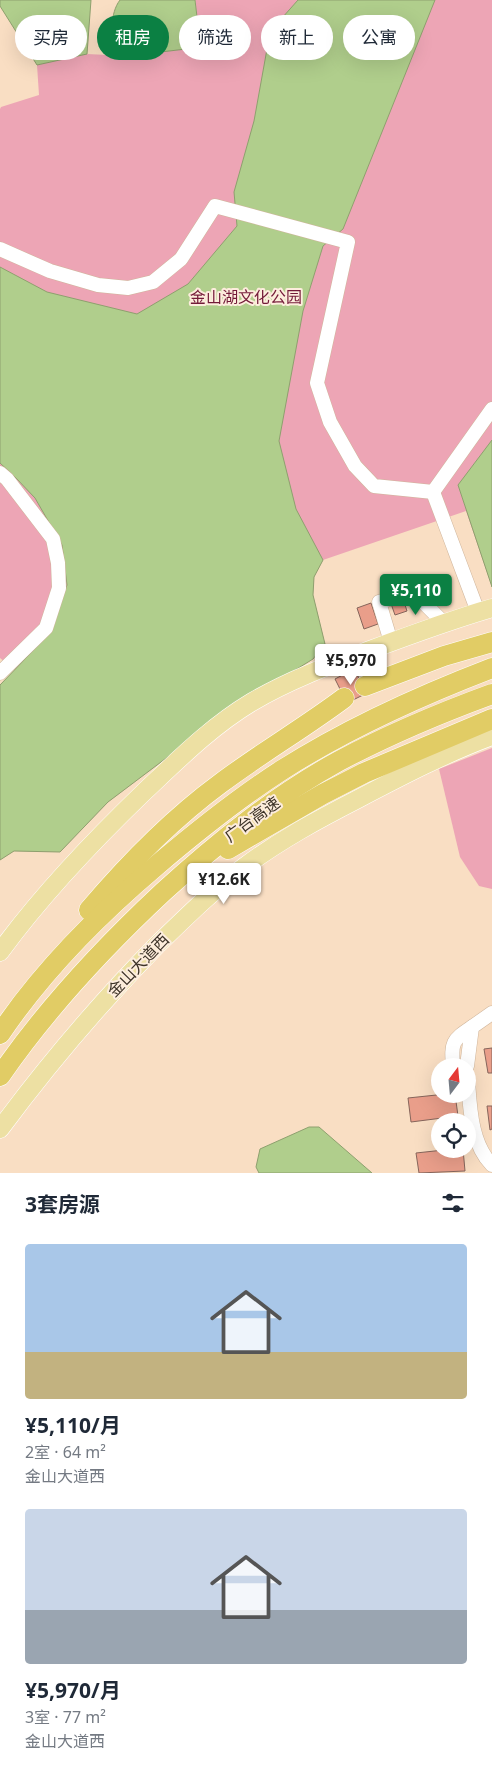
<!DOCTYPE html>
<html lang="zh">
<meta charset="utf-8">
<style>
:root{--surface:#fff;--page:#f6f6f7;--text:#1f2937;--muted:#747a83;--accent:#0b8043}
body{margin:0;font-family:"Noto Sans","Noto Sans SC",sans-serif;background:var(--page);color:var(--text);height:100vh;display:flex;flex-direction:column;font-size:19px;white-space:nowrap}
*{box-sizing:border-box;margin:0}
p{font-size:16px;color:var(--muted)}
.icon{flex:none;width:28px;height:28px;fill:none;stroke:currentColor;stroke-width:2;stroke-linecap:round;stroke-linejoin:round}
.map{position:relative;height:1173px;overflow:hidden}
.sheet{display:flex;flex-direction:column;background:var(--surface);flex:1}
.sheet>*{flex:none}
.guide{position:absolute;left:15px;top:15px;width:462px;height:45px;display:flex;gap:10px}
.needle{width:32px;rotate:16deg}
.buttons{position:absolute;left:431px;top:1058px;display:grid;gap:10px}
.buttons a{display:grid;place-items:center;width:45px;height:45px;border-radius:50%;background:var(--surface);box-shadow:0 5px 20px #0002;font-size:25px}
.price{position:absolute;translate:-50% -42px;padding:0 11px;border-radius:5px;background:#fff;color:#222;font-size:16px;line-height:32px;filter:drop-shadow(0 1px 2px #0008)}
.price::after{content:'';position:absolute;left:50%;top:30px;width:15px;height:11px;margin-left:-8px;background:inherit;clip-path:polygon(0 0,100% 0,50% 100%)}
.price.active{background:var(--accent);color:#fff}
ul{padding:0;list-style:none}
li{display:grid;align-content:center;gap:10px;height:265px;padding:0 25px}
li span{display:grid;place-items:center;height:155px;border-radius:5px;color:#555}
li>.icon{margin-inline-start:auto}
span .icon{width:90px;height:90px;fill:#fffc;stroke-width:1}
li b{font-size:21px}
h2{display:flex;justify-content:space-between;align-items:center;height:60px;padding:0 25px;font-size:21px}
.pill{padding:0 18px;border-radius:22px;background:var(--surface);box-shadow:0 5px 20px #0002;font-size:18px;line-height:45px}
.pill.active{background:var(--accent);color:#fff}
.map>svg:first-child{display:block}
.green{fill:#eda5b5}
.water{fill:#b0ce8c;stroke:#8ea06e}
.building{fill:#e99e8a;stroke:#86655b}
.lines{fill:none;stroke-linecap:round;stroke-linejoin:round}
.minor-casing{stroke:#cfb59b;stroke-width:15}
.major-casing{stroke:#fff;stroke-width:19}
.highway-casing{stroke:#fff;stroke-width:21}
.minor{stroke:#fff;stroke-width:14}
.major{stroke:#ede0a3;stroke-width:18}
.highway{stroke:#e1cc65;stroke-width:20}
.labels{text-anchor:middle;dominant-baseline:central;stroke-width:4;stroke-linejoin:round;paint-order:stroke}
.park-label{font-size:16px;fill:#731a38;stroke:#fdeddd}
.street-label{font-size:16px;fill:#3d3328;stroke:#fdeddd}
</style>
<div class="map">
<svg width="492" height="1173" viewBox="0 0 492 1173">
<rect width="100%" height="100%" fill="#f9dec3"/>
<!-- green -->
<g class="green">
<path d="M195 0H492V587L466 511 323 560 314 577 313 595 325 644 313 659 226 713 108 802 60 852 14 851 0 860V685L15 670 0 658V109L1 107 39 95 37 65 87 54 127 56 186 49 197 17Z"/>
<path d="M492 748V889L479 886 460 857 439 769Z"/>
</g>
<!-- water -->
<g class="water">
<path d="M0 0H91L87 54 37 65 0 6Z"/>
<path d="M120 0H195L197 17 186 49 127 56 117 51C110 37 110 13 120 0Z"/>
<path d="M298 0H435L343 229 323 246 303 311 279 441 296 509 323 560 314 577 313 595 325 644 313 659 226 713 108 802 60 852 14 851 0 860V685L51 632 67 585 62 545 35 498 15 477 0 463V267L47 292 137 314 188 284 237 226 234 192 254 121 267 49 274 27Z"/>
<path d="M492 440V587L458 485Z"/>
<path d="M309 1127H319L372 1173H259L256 1167 260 1149Z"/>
</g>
<!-- building -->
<g class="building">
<path d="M397 580 407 611 395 615 384 584Z"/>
<path d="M371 603 378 624 364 629 357 608Z"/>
<path d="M354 669 367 693 347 703 335 679Z"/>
<path d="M492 1048V1073H488L484 1049Z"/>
<path d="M446 1094H455L458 1116 411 1122 408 1098Z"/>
<path d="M487 1106H492V1129L490 1130Z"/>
<path d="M453 1149H463L465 1171 419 1173 416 1153Z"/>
</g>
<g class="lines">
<defs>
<g id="minor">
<path d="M0 249 50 271 98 285 128 288 153 282 181 259 215 206 348 242 317 383 330 422 355 466 374 486 433 492 492 409"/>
<path d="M0 473 7 479 53 539 58 563 59 588 46 628 0 673"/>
<path d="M433 492 478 612"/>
<path d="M391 642 379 602 413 592 444 623"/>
<path d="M453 1066C451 1043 452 1040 472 1027"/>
<path d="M467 1066 472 1027 492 1013"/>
<path d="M468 1081C470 1108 471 1144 492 1165"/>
</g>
<g id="major">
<path d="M0 952C43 893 93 841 145 791 179 759 212 726 252 702 289 680 330 665 370 650 410 635 451 620 492 608"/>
<path d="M0 1129C49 1063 99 1004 157 945 185 918 213 890 244 867 280 840 319 819 358 799 402 776 446 753 492 736"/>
</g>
<g id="highway">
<path d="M365 686 444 656 492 642"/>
<path d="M228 849 323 794 364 773 492 719"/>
<path d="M89 910C128 864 172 819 221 783 261 753 304 728 344 698"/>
<path d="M0 1034C43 970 97 916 156 866 196 832 237 799 282 770 348 728 419 696 492 668"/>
<path d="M0 1076C47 1008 103 948 163 892 218 842 275 796 339 761 388 735 440 713 492 694"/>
</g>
</defs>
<!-- minor casing -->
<use href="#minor" class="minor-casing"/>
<!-- major casing -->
<use href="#major" class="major-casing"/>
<!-- highway casing -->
<use href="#highway" class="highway-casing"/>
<!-- minor -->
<use href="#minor" class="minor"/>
<!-- major -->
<use href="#major" class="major"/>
<!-- highway -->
<use href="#highway" class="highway"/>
</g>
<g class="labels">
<!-- park labels -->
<g class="park-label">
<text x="246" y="297">金山湖文化公园</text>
</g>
<!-- street labels -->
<g class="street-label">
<text transform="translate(252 819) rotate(-36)">广台高速</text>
<text transform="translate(138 965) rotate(-46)">金山大道西</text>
</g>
</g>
</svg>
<div class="buttons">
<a><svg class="needle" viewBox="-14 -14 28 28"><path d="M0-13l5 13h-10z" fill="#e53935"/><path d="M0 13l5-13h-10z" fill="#747a83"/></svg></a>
<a><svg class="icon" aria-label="locate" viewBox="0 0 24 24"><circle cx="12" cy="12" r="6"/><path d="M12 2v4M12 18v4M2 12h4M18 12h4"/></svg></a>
</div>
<b class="price active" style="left:416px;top:616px">¥5,110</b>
<b class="price" style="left:351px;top:686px">¥5,970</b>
<b class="price" style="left:224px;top:905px">¥12.6K</b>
<div class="guide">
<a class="pill">买房</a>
<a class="pill active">租房</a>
<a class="pill">筛选</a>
<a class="pill">新上</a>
<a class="pill">公寓</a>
</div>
</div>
<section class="sheet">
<h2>3套房源<svg class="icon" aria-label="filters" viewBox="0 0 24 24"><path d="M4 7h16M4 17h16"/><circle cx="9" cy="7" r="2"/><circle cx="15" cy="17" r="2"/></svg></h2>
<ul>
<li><span style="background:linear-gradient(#a9c7e8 70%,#c2b280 0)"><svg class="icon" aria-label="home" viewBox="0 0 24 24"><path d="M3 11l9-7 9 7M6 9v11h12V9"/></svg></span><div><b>¥5,110/月</b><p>2室 · 64 m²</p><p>金山大道西</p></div></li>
<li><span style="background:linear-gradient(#c9d6e8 65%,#9aa5b1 0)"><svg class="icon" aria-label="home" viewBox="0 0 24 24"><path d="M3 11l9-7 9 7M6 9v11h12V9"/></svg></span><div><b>¥5,970/月</b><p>3室 · 77 m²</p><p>金山大道西</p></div></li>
</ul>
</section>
